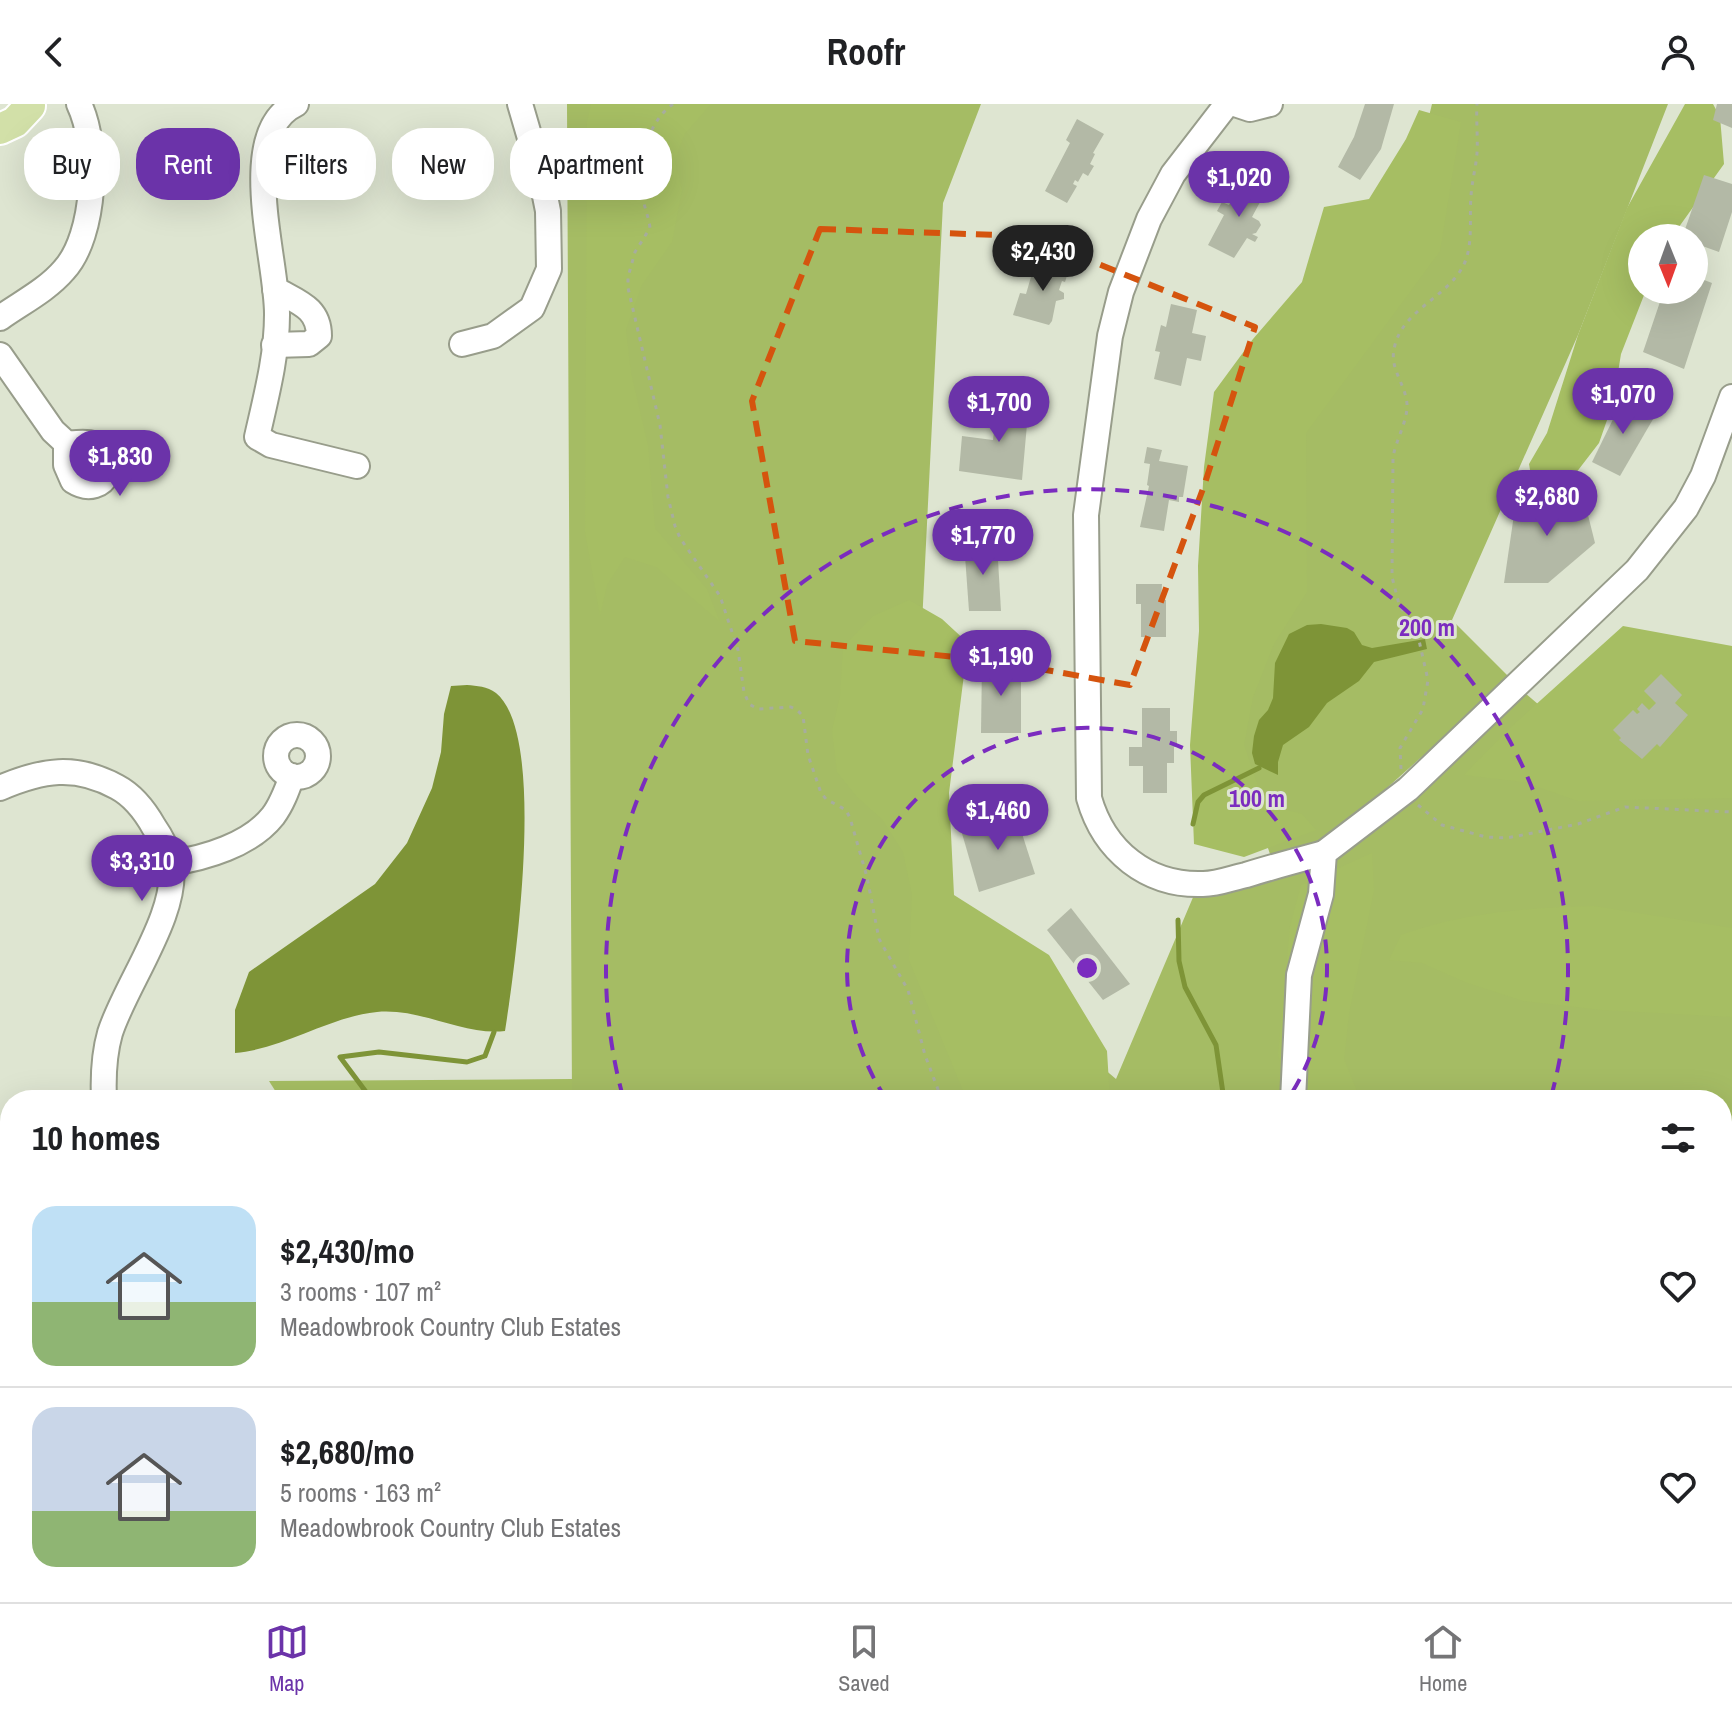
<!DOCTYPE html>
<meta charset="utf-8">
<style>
:root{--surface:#fff;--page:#f6f6f6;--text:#202124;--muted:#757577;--line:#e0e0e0;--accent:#6b33a9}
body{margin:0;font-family:"Archivo Narrow",sans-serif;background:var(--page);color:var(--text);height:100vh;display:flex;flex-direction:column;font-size:30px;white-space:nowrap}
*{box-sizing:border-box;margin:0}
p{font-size:26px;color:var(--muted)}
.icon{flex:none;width:44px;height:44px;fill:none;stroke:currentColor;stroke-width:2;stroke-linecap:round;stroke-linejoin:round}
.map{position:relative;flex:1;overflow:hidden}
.details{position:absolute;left:0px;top:986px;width:1732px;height:512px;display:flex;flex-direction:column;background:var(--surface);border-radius:32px 32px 0 0;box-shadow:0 8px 32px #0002}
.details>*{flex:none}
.top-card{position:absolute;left:24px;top:24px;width:800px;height:72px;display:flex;gap:16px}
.needle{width:52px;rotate:179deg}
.tools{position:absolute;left:1628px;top:120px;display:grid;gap:16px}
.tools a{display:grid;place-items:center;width:80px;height:80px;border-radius:50%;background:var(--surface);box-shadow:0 8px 32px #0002;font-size:40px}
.price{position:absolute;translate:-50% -68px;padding:0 18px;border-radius:28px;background:var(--accent);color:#fff;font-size:26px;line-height:52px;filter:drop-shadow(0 2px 4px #0008)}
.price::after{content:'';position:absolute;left:50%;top:48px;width:24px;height:18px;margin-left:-12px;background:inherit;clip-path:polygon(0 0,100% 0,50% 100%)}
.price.selected{background:#222;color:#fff}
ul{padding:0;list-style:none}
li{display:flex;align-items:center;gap:24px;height:200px;padding:0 32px}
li+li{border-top:2px solid var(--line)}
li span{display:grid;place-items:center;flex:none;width:224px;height:160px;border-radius:24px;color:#555}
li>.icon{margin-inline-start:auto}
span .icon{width:96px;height:96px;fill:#fffc;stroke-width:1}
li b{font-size:34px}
h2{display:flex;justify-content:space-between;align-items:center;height:96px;padding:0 32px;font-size:34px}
.pill{padding:0 28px;border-radius:32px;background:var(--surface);box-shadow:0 8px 32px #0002;font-size:28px;line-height:72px}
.pill.selected{background:var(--accent);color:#fff}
header{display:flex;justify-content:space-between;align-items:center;height:104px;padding:0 32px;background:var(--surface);font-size:36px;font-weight:700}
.menu{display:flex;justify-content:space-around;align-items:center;height:112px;border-top:2px solid var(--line);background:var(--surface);font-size:22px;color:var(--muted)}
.menu a{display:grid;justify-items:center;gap:4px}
.menu .selected{color:var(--accent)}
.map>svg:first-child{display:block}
.green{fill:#a5bc64}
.forest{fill:#a6be63}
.water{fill:#7e9437}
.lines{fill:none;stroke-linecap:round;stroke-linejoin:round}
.stream{stroke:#7e9437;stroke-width:5}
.building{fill:#b3b9a6}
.minor-casing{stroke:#989d8b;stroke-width:28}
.major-casing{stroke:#fff;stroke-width:34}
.path{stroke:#a7ad9d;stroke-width:3;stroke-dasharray:4 6;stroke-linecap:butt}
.minor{stroke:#fff;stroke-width:24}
.major{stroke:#d2e0a8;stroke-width:30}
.marked{fill:none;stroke:#d5540e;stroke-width:6;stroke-dasharray:16 10;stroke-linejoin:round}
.ring{fill:none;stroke:#7b2cbf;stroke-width:4;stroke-dasharray:14 10}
.centre{fill:#7b2cbf;stroke:#dee5d1;stroke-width:4}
.ring-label{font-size:24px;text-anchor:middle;font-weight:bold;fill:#7b2cbf;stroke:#dee5d1;stroke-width:6;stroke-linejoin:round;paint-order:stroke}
</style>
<header><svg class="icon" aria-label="back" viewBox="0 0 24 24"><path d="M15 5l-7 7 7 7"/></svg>Roofr<svg class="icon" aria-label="person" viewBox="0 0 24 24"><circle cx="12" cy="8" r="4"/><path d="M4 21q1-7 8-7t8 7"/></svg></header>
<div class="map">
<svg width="1732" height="1498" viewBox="0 0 1732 1498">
<rect width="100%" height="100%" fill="#dee5d1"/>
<!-- green -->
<g class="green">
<path d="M567 0H981L943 99 922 520V811L1116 975 1194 791 1334 753 1525 589 1634 682 1732 676V1063H1722V996H572Z"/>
<path d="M1432 0H1668L1578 231 1452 516 1510 574 1322 742 1272 756 1213 580 1249 325 1399 134Z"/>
<path d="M1722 1382 1732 1384V1498H1221L1224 1488H1722Z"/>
<path d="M575 1488H1195L1193 1498H575Z"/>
</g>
<!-- forest -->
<g class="forest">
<path d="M591 0H711L684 31 675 57 682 86 672 138 642 181 626 226 631 269 648 341 655 424 707 485 720 518 656 463 625 453 607 481 600 512 585 428 587 18Z"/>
<path d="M1685 0H1713L1720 13 1724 60 1671 134H1642V186H1646L1621 250 1613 299 1599 339 1569 378 1533 383 1529 360 1547 329 1578 231 1627 104Z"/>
<path d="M1419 6 1461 18 1440 147 1306 329 1307 488 1274 540 1253 593 1244 641 1264 700 1302 710 1316 726 1244 753 1194 740 1190 641 1199 527 1198 462 1204 363 1214 288 1253 235 1302 178 1324 103 1369 95 1406 35Z"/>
<path d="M909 496 942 515 968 539 949 689 954 791 1049 851 1107 947 1110 996H967L909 856 912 790 903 748 882 715 857 693 837 668 832 626 840 592 843 543 873 512Z"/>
<path d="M1623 522 1732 542V694L1578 697 1524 678 1464 671 1510 624Z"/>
<path d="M1372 749 1374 786 1349 910 1344 955 1359 992 1363 996H1292L1278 951 1290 822 1301 781Z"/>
<path d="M1594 802 1732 824V913L1602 906 1523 897 1465 878 1422 859 1389 856 1401 831C1464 808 1528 804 1594 802Z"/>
<path d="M572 975V996H281L269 977Z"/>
<path d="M1722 1050H1732V1165L1722 1170Z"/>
<path d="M402 1488H611L613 1498H402Z"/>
<path d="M1150 1488H1185L1183 1498H1147Z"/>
</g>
<!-- water -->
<g class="water">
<path d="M1321 520 1347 524 1354 528 1362 541 1372 544 1425 535 1427 545 1374 558 1359 577 1327 599 1309 623 1283 641 1278 658V671L1255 660 1252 649 1254 632 1259 616 1268 606 1273 594 1275 559 1289 530 1307 521Z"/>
<path d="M467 581C477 582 487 582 496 589 548 631 515 863 505 927 464 932 422 904 377 908 328 913 284 945 235 949V906L249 868 375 780 407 739 432 684 441 648 444 610 451 582Z"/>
<path d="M630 1488H738L735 1498H638Z"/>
</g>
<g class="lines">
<!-- stream -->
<g class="stream">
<path d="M1193 720 1198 698 1204 691 1259 664"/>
<path d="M1178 816 1179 857 1185 883 1216 941 1224 996"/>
<path d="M372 996 340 953 379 948 467 958 485 952 494 928"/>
<path d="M507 1488V1498"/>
<path d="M1168 1498 1170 1488"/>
</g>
</g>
<!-- building -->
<g class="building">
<path d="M1365 0H1394L1381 45 1360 76 1338 63 1354 33Z"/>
<path d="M1717 0H1732V24L1713 16Z"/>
<path d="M1077 15 1104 30 1093 49 1095 50 1090 60 1094 62 1088 72 1083 69 1078 78 1075 76 1073 80 1077 82 1067 99 1045 87 1070 39 1066 36Z"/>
<path d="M1704 71 1732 80V108L1719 148 1694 139V134H1682Z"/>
<path d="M1244 73 1267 85 1252 113 1259 117 1261 121 1256 129 1252 130 1258 133 1255 138 1247 134 1234 154 1208 141 1224 111 1217 107 1222 98 1229 101Z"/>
<path d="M1050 153 1071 159 1065 178 1062 177 1059 186 1064 189V195L1056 197 1052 217 1049 221 1013 211 1020 189 1026 190 1033 166 1045 169Z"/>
<path d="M1694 172 1712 179 1684 265 1643 248 1664 186H1694Z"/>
<path d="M1171 200 1197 206 1192 229 1206 232 1201 257 1187 254 1181 282 1154 275 1160 248 1155 247 1161 221 1166 223Z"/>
<path d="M1624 293 1656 310 1620 372 1592 358Z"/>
<path d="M998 294 1029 298 1022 376 959 367 962 332 993 336Z"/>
<path d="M1147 343 1162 346 1159 357 1188 362 1183 393H1179V398L1169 396 1164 427 1140 423 1149 382 1147 381 1150 360 1144 359Z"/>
<path d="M1583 391 1595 439 1548 479H1504L1516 397Z"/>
<path d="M964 438 997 439 1001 507H969Z"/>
<path d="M1136 480H1162L1161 496H1166V533H1141V500H1136Z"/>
<path d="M982 559 1021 560V629H981Z"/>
<path d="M1661 570 1682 591 1675 599 1688 611 1660 643 1657 640 1642 655 1619 636 1621 634 1613 626 1633 606 1637 610 1640 608 1637 605 1642 599 1649 606 1656 599 1644 587Z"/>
<path d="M1142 604H1170V627H1177V643H1174V659H1167V689H1143V662H1129V643H1142Z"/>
<path d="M1015 708 1035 770 979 788 961 726Z"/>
<path d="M1071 804 1130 880 1103 896 1047 826Z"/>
</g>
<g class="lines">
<defs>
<g id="minor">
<path d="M296 0C235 28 278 158 277 211 277 252 266 293 257 333L271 341 357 362"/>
<path d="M1227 0 1173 70 1149 115 1121 188 1110 232 1086 411 1089 694C1104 747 1147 782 1203 780 1218 780 1232 774 1246 771 1272 763 1298 756 1324 749"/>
<path d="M1235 0 1250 5 1270 0"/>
<path d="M0 214C21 199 47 186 64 166 96 131 99 41 79 0"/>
<path d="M462 240 493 232 532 204 549 165 548 107 541 72 520 0"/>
<path d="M274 241 309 240 319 232C319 203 297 198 275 185"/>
<path d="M0 251 53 327 66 339C75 340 85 337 93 340 125 349 106 398 73 377L66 361V339"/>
<circle cx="297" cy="652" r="21"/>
<path d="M0 684C42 666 75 660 117 683 134 692 145 707 154 723 161 733 167 745 170 757 182 805 125 881 110 929 104 950 103 974 104 996"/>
<path d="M171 759C205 754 250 741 273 712 282 700 287 686 292 672"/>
<path d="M1293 996 1299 871 1321 790 1324 749 1408 685 1637 466 1686 404 1703 372 1732 293"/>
<path d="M0 1141 10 1146"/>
<path d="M1722 1208 1732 1204"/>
<path d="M1722 1266 1732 1270"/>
<path d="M182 1488 185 1498"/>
<path d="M1206 1498 1208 1488"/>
</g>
<path id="major" d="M0 25 15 18 30 2"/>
</defs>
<!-- minor casing -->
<use href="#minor" class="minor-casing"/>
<!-- major casing -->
<use href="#major" class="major-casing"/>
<!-- path -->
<g class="path">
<path d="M673 0C645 20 636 66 644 99 646 108 649 115 650 124L635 148 628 173V184L660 321 668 393 675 422 680 434 720 492 738 546 744 588 749 600 758 605 791 603 797 606 803 612 808 651 821 689 826 695 846 706 850 714 867 773 879 835 908 886 925 951 942 996"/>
<path d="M1401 665 1400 644 1423 605 1428 576 1418 532 1399 500 1392 473 1393 353C1396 336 1408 316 1407 300 1405 278 1388 264 1395 241 1404 206 1445 194 1462 164 1474 144 1469 114 1471 92 1472 77 1476 63 1477 49 1478 33 1476 16 1477 0"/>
<path d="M1418 701 1442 721 1486 733 1507 734 1578 720 1625 703 1732 708"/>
<path d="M1722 1039 1732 1034"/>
<path d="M1409 1488 1425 1498"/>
<path d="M881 1498 884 1488"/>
<path d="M986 1498 990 1488"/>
<path d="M1350 1498 1354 1488"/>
</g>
<!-- minor -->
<use href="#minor" class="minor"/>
<!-- major -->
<use href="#major" class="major"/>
</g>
<!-- marked area -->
<path class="marked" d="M820 125 1029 132 1255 223 1204 382 1130 581 996 557 795 537 752 297Z"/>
<!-- distance rings -->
<g class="ring">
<path d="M886 995A240 240 0 1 1 1288 995"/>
<path d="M623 993A481 481 0 1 1 1551 993"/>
</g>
<circle cx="1087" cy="864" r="12" class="centre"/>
<g class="ring-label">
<text x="1427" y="532">200 m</text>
<text x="1257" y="703">100 m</text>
</g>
</svg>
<div class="tools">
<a><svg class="needle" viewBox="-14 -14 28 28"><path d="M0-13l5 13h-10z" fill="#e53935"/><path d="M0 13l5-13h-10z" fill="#757577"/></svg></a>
</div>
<b class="price" style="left:1239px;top:115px">$1,020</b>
<b class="price selected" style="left:1043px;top:189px">$2,430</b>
<b class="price" style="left:1623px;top:332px">$1,070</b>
<b class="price" style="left:999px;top:340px">$1,700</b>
<b class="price" style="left:120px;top:394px">$1,830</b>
<b class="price" style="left:1547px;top:434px">$2,680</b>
<b class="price" style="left:983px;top:473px">$1,770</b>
<b class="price" style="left:1001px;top:594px">$1,190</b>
<b class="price" style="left:998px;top:748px">$1,460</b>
<b class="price" style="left:142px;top:799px">$3,310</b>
<div class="top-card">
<a class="pill">Buy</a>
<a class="pill selected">Rent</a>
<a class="pill">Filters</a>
<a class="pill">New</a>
<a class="pill">Apartment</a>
</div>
<section class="details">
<h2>10 homes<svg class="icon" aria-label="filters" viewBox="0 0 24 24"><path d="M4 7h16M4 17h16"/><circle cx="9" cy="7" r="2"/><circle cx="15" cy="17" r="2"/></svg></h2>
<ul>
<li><span style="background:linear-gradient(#bfe0f5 60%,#8fb573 0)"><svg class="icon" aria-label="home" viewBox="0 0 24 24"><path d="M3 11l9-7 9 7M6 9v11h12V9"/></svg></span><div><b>$2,430/mo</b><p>3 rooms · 107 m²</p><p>Meadowbrook Country Club Estates</p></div><svg class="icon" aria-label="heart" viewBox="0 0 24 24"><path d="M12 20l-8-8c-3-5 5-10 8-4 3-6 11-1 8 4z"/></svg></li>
<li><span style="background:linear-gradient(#c9d6e8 65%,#8fb573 0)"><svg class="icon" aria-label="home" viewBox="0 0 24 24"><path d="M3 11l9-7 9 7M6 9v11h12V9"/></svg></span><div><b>$2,680/mo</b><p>5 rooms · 163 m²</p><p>Meadowbrook Country Club Estates</p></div><svg class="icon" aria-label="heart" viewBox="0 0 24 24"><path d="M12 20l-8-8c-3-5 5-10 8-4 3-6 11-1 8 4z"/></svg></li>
</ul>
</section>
</div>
<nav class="menu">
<a class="selected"><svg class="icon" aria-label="map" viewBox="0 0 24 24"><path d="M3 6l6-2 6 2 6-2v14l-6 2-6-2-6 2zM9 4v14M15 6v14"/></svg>Map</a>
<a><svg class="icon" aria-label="saved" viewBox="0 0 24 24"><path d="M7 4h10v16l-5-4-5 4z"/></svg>Saved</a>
<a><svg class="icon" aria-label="home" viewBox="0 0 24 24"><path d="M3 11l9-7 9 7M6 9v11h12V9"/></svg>Home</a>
</nav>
